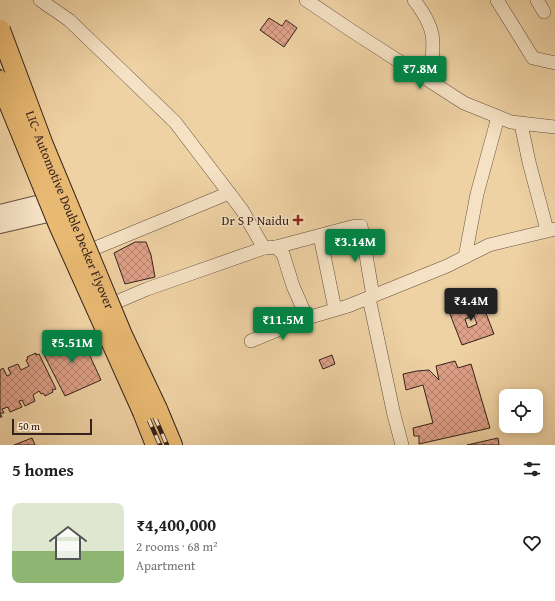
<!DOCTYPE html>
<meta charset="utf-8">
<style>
:root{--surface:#fff;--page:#f6f6f6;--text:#202124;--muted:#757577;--accent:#0b8043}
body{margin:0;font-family:"Gentium Book Plus",serif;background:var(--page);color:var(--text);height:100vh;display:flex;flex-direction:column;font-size:15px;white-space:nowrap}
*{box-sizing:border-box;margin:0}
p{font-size:13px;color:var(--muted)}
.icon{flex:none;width:22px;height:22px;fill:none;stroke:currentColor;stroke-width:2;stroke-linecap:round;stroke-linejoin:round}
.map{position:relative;height:445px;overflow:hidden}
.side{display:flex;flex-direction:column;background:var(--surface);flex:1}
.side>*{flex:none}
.controls{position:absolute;left:499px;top:389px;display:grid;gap:8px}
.controls a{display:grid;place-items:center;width:44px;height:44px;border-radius:8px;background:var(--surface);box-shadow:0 2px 10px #0003;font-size:20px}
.scale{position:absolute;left:12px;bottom:10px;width:80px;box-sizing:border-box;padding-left:4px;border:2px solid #34221b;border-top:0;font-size:11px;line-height:14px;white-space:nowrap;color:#34221b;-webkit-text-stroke:3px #f5e2c4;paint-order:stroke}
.price{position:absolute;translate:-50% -34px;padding:0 9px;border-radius:4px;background:var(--accent);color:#fff;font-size:13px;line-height:26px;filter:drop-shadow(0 1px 2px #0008)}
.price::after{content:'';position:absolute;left:50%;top:24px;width:12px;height:9px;margin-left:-6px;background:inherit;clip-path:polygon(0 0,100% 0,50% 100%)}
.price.active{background:#222;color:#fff}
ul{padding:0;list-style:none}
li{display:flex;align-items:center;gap:12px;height:100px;padding:0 12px}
li span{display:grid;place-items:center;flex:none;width:112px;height:80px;border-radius:8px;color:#555}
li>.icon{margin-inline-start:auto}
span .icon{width:48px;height:48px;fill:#fffc;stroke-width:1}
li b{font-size:17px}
h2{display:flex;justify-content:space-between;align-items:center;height:48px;padding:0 12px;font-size:17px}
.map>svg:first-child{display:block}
.building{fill:url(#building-cross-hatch);stroke:#34221b;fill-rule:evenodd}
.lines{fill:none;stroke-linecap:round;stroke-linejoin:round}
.minor-casing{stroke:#634e3d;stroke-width:14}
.tertiary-casing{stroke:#634e3d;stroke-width:18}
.primary-casing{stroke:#34221b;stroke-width:22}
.minor{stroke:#f5e2c4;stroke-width:13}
.tertiary{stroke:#f5e2c4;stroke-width:16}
.primary{stroke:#e8b972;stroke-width:20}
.rail-casing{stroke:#34221b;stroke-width:4.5}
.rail{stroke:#f5e2c4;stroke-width:3;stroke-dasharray:9;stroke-linecap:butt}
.primary-bridge-casing{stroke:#34221b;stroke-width:22;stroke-linecap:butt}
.primary-bridge{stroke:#e8b972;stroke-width:20}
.poi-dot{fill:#8f2418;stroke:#f5e2c4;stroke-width:1.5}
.labels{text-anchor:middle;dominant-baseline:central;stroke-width:3;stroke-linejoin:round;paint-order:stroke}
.street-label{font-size:13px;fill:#34221b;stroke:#f5e2c4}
.poi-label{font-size:13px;fill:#34221b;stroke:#f5e2c4;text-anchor:end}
</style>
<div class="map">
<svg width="555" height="445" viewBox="0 0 555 445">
<defs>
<pattern id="building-cross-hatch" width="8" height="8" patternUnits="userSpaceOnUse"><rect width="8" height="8" fill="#dfa189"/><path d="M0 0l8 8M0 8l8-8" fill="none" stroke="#b6836f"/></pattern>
</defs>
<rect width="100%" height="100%" fill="#efd2a4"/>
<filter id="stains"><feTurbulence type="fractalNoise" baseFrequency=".005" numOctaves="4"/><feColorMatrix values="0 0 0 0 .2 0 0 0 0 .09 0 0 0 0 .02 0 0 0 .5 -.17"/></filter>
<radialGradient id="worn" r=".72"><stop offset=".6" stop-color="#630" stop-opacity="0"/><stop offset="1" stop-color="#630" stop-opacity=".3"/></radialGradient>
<!-- building -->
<g class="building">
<path d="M269 18 282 26 286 20 297 28 284 47 260 30Z"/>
<path d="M135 242H146L151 255 155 277 125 284 114 253Z"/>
<path d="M480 298 494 334 462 345 448 309ZM474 316 477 324 468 328 465 319Z"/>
<path d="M79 332 101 380 65 396 42 351Z"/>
<path d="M36 353V355L39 354 56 389 52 390 53 392 45 396 43 393 41 394 39 391 33 395 35 401 25 406 22 400 19 401 22 407 10 412 8 407 2 409 4 413H0L2 417H0V370L3 368 7 376 11 374 8 368 18 364 21 370 29 366 26 360 28 359 27 357Z"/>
<path d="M332 355 335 364 323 369 319 360Z"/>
<path d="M455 361 458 368 471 364 490 428 419 444V436H414L413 428 433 423 423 385 406 390 403 374 417 371 429 370 439 380 436 366Z"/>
<path d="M32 438 35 445H14Z"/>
<path d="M498 438 499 445H467Z"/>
</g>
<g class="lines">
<defs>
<g id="minor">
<path d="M40 0 69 20 175 122 242 210 264 248"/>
<path d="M306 0 355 33 464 103 511 122 555 127"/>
<path d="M414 0C438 31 434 42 430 78L432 82"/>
<path d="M497 0 533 58 555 63"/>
<path d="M537 0 544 12"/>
<path d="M521 124 529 162 547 230"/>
<path d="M320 236 335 309"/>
<path d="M276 247 355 226H361L373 296"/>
<path d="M93 249 229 193"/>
<path d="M465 257 477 194 498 117"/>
<path d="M369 298 394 415 402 445"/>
<path d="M114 303 147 289 264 248 276 247 283 254 293 286 307 318 348 306 447 266 489 245 555 229"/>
<path d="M251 341 307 318"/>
</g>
<g id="tertiary">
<path d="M0 213 61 198"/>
<path d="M0 225 65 210"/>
</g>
<g id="primary">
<path d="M157 409 172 445"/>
<path d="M143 412 156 445"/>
</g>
</defs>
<!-- minor casing -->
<use href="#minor" class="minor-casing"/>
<!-- tertiary casing -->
<use href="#tertiary" class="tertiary-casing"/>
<!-- primary casing -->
<use href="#primary" class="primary-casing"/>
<!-- minor -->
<use href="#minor" class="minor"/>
<!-- tertiary -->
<use href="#tertiary" class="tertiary"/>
<!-- primary -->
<use href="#primary" class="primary"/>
<defs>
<g id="rail">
<path d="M0 53 43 164 167 445"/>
<path d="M0 71 37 166 160 445"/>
</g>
</defs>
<!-- rail casing -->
<use href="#rail" class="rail-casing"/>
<!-- rail -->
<use href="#rail" class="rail"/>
<defs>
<g id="primary-bridge">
<path id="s1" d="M0 30 43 145 122 335 157 409"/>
<path d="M0 81 59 225 143 412"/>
</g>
</defs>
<!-- primary-bridge casing -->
<use href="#primary-bridge" class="primary-bridge-casing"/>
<!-- primary-bridge -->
<use href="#primary-bridge" class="primary-bridge"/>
</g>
<!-- markers -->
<path class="poi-dot" d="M296 214h4v4h4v4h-4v4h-4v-4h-4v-4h4z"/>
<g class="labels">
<!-- street labels -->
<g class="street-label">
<text stroke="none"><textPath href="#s1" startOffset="193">LIC- Automotive Double Decker Flyover</textPath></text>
</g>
<!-- poi labels -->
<g class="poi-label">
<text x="289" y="220">Dr S P Naidu</text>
</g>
</g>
<rect width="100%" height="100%" filter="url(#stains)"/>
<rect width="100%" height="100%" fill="url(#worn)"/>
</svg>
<div class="controls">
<a><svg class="icon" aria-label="locate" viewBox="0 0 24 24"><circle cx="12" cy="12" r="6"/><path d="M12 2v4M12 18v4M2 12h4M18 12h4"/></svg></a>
</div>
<div class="scale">50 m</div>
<b class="price" style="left:420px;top:90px">₹7.8M</b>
<b class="price" style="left:355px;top:263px">₹3.14M</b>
<b class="price active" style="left:471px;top:322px">₹4.4M</b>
<b class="price" style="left:283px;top:341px">₹11.5M</b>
<b class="price" style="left:72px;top:364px">₹5.51M</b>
</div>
<section class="side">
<h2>5 homes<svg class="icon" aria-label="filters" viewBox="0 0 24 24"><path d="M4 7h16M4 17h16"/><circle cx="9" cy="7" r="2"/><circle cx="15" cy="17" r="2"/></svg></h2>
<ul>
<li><span style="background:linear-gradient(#dfe7d0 60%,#8fb573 0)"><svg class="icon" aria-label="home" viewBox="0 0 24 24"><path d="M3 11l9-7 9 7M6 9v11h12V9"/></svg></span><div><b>₹4,400,000</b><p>2 rooms · 68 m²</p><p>Apartment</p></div><svg class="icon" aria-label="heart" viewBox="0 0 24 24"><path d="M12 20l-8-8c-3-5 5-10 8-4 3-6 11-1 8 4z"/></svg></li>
</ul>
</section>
